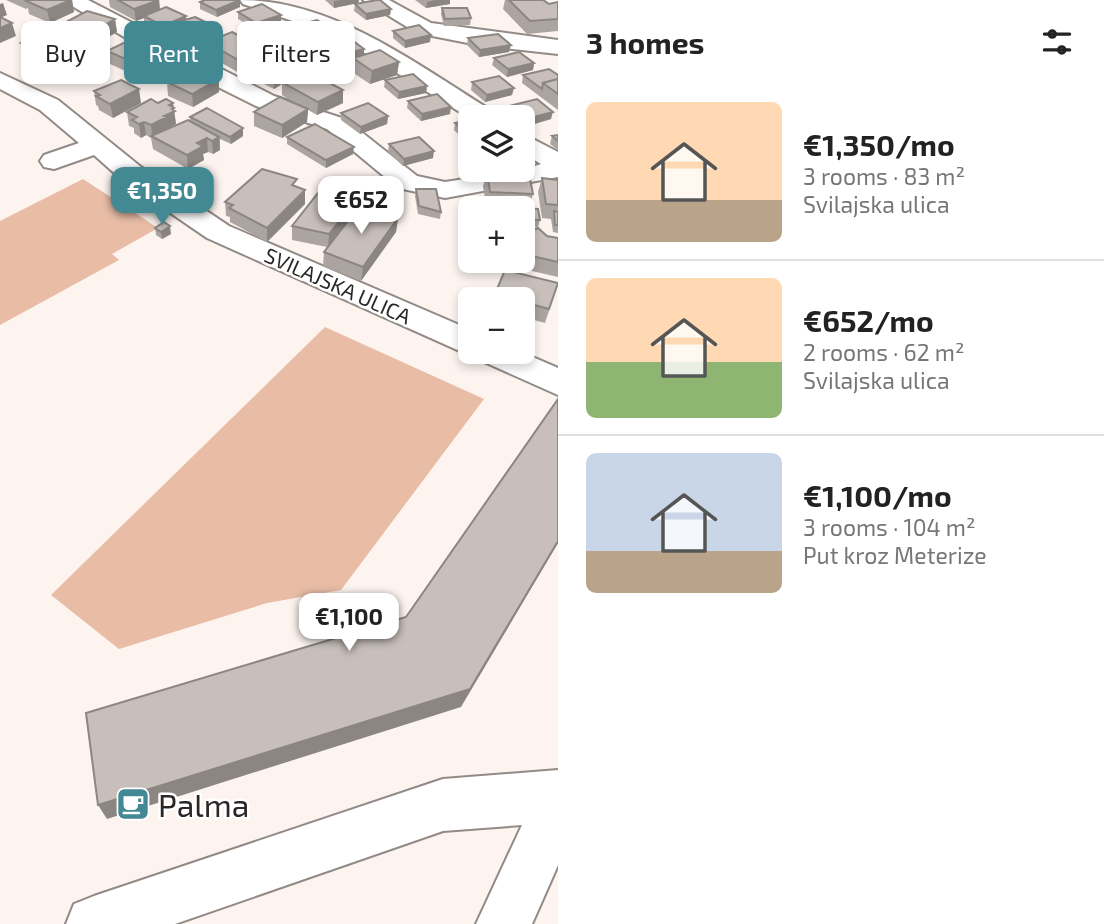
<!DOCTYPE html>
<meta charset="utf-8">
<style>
:root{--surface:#fff;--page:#f2f2f2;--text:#222;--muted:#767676;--line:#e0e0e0;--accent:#438993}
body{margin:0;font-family:"Exo 2",sans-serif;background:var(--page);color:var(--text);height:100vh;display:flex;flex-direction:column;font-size:26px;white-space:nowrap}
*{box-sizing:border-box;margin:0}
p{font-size:23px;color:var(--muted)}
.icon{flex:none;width:38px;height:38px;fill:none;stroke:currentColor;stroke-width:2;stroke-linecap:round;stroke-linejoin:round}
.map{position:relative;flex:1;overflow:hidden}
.sheet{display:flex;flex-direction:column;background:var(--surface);width:546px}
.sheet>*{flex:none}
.banner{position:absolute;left:21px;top:21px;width:430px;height:63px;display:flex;gap:14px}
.buttons{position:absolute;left:458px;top:105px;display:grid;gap:14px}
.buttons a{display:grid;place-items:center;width:77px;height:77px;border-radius:10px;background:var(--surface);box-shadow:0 4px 10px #0003;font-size:35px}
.price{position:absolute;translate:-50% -60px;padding:0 16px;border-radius:14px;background:#fff;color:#222;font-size:23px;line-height:46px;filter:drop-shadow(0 2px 4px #0008)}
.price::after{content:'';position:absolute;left:50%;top:42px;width:21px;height:16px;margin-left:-10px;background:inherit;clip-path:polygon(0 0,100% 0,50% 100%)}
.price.selected{background:var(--accent);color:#fff}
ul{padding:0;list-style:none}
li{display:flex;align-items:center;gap:21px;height:175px;padding:0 28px}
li+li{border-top:2px solid var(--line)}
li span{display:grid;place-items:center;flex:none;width:196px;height:140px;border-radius:10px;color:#555}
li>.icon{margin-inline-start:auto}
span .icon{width:84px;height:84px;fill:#fffc;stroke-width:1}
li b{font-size:30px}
h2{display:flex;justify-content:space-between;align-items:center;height:84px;padding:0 28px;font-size:30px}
.chip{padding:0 24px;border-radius:10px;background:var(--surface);box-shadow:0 4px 10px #0003;font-size:24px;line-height:63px}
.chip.selected{background:var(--accent);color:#fff}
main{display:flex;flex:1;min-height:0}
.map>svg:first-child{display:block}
.green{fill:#e8bca5}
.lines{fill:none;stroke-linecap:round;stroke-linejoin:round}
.minor-casing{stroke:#928a86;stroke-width:4}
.minor{fill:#fff;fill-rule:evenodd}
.wall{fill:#aca4a1}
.shaded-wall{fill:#8c8683}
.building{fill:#c8bfbb;stroke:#8c8683;stroke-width:2}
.labels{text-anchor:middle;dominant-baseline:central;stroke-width:5;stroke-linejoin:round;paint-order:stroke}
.far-street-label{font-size:21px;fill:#2b2726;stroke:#fff}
.near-poi-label{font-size:32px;fill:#2b2726;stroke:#fff;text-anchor:start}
</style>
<main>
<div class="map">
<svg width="558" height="924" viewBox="0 0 558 924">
<rect width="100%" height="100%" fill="#fdf4f0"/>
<!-- green -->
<g class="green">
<path d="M83 179 158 228 112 254 119 260 0 325V221Z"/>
<path d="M325 327 484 399 341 590 267 603 119 649 51 595Z"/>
</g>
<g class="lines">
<defs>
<g id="minor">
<path d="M62 0H88L274 96 345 119 417 176 445 182 523 170 541 164 523 153V134L558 152V177L445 198 398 188 327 129 256 106 158 57Z"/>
<path d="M240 0C334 0 416 64 494 112L498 117 471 119 339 37 243 4Z"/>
<path d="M363 0H389L431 23 558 40V54L478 45 417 33Z"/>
<path d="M0 73 58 100 141 167 229 226 471 330V352H521L558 368V395L207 238 121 179 94 155 54 169 44 167 40 161 44 155 79 143 40 110 0 89Z"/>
<path d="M558 770V865L532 924H476L522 825 443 831 175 924H66L74 904 94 896 443 779Z"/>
</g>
</defs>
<!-- minor casing -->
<use href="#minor" class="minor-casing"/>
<!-- minor -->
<use href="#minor" class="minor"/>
</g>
<!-- wall -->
<g class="wall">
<path d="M6 0H72L74 12 50 23 29 14 28 8 26 9Z"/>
<path d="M109 0H159L160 10 186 20 216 27 217 38 264 49V54L343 103 317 115 308 110 307 122 282 138 254 126V112L300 106 282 95V84L274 89 246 75V70L239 73 208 55 207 44 194 50 168 38V31L164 32 144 23V18L136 21 110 7Z"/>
<path d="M240 0V7L217 17 200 9V2Z"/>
<path d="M325 0H359L358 3 334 8Z"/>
<path d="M415 0H450V4L426 8Z"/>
<path d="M505 0H543L549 4 558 2V31L527 34 503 9Z"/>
<path d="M355 4 391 9 390 15 366 20 354 11Z"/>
<path d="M442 8 471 18 470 25 444 26 441 14Z"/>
<path d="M238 12 281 15V21L256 30 238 19Z"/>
<path d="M115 19 117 32 96 44 69 35 66 22Z"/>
<path d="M292 27 330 35 304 43 292 34Z"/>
<path d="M393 31 430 42 405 48 393 38Z"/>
<path d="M468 38 509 52 479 57 467 45Z"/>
<path d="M69 40 71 53 46 65 25 56 21 43Z"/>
<path d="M324 44 364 49V55L399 62 397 75 370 84 352 72V59L339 62 324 51Z"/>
<path d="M107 51 158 61 132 74 110 64Z"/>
<path d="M494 58 534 63 533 70 507 77 492 65Z"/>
<path d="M523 75H558V110L522 83Z"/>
<path d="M385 80 427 86 426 93 398 99 384 87Z"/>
<path d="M167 82 219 92 193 107 168 96Z"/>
<path d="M472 82 512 95 485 102 471 90Z"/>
<path d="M94 91 141 103 113 118 99 110 98 106 96 105Z"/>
<path d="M408 101 450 114 421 121 407 108Z"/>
<path d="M158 103H173L176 124 168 128 190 122V117L243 128V136L231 144 220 139V150L213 154 208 152 203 154 204 160 188 169 153 149 151 138 146 135 141 138 134 133V128L129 126 127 112Z"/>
<path d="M509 106 551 119 524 127 523 117H512L508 113Z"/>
<path d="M341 113 388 116 387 124 360 134 341 120Z"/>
<path d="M471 119V144H469L454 130 455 123Z"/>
<path d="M558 135V150L550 144 552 136Z"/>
<path d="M287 137 353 154 326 168 287 144Z"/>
<path d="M389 144 433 158 403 166 388 152Z"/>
<path d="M487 173 533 194 529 208H493V207L486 206 483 186Z"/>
<path d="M542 178 558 180V233L553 232 551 219 542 218 538 192Z"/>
<path d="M297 187 305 190V204L267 242 230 222V217L226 216 225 202Z"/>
<path d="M416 189 441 212 440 219 418 214 415 196Z"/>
<path d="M523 208 540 220 538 227H523Z"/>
<path d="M352 215 398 218 396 232 361 281 323 266 324 252 327 247 292 240V226Z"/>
<path d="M155 228 171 234 162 239 156 235Z"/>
<path d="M523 231 558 238V277L497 263V261H523Z"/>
<path d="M558 283 545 323 523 317V299H494L497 289Z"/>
</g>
<!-- shaded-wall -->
<g class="shaded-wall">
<path d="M72 0 74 12 50 23 47 10Z"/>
<path d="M159 0 160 13 144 16V18L136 21 134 9Z"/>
<path d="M240 0V7L217 17 216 10Z"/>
<path d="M341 0H359L358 3 334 8V1Z"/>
<path d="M435 0H450V4L426 8 427 2Z"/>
<path d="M3 3 7 15 0 18V4Z"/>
<path d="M391 9 390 15 366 20V14Z"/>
<path d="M281 15V21L256 30V23Z"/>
<path d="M186 16 187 23 167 25 168 31 164 32 163 26Z"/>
<path d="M115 19 117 32 96 44 94 31Z"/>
<path d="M12 23 16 36 0 43V28Z"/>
<path d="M216 27 217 40 207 42V44L194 50 193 37Z"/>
<path d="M330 28V35L304 43 305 36Z"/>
<path d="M431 35 430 42 405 48V41Z"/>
<path d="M69 40 71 53 46 65 43 52Z"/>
<path d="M511 45 509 52 479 57 480 50Z"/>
<path d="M157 48 158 61 132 74 130 61Z"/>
<path d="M264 49V62H246V70L239 73 238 60Z"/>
<path d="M364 49V56L339 62 340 55Z"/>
<path d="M297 62V75L282 82V84L274 89V76Z"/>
<path d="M399 62 397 75 370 84 372 71Z"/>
<path d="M534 63 533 70 507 77 508 69Z"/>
<path d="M219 79V92L193 107 192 94Z"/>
<path d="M427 86 426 93 398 99 399 92Z"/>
<path d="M514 88 512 95 485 102 487 95Z"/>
<path d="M139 89 141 103 113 118 110 104Z"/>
<path d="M343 90V103L317 115 318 102Z"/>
<path d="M173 103 176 124 152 136 151 125 164 116 169 105Z"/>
<path d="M451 107 450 114 421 121 422 114Z"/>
<path d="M308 109 307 122 282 138V125Z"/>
<path d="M553 112 551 119 524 127 526 119Z"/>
<path d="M388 116 387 124 360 134 361 127Z"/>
<path d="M144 122 146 135 141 138 139 124Z"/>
<path d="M243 128V136L231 144 230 137Z"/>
<path d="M219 137 220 150 213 154 212 141Z"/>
<path d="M207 138 208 152 203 154 204 160 188 169 187 155 197 143Z"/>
<path d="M354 147 353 154 326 168V160Z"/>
<path d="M434 151 433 158 403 166 404 159Z"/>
<path d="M531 152 529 159 523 161V154Z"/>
<path d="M305 190V204L267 242V228Z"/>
<path d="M353 204 352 217 328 248 329 234Z"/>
<path d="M398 218 396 232 361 281 363 267Z"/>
<path d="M170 226 171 234 162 239 161 232Z"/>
<path d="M558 541V543L461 707 107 819 98 805Z"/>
</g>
<!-- building -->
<g class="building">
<path d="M29 0H71L47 10 26 1Z"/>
<path d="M118 0H159L134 9Z"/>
<path d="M205 0H240L216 10 200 2Z"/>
<path d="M377 0H380L391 9 366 14 355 4Z"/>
<path d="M509 0H543L549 4 558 2V19L530 21Z"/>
<path d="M262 4 281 15 256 23 238 12Z"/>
<path d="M166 7 186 16 163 26 144 16Z"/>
<path d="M442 8H467L471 18 445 19Z"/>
<path d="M87 11 115 19 94 31 66 22Z"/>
<path d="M0 17 12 23 0 28Z"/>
<path d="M195 17 216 27 193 37 167 25Z"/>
<path d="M317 20 330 28 305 36 292 27Z"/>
<path d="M419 25 431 35 405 41 393 31Z"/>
<path d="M47 31 69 40 43 52 21 43Z"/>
<path d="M232 32 264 49 238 60 207 42Z"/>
<path d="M498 34 511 45 480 50 468 38Z"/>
<path d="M348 37 364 49 340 55 324 44Z"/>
<path d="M134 38 157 48 130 61 107 51Z"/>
<path d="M273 50 297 62 274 76 246 62Z"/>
<path d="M380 50 399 62 372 71 353 58Z"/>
<path d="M519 52 534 63 508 69 494 58Z"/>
<path d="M194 68 219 79 192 94 167 82Z"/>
<path d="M549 69 558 75V79L543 83 542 89 523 75Z"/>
<path d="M307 71 343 90 318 102 282 82Z"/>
<path d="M413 74 427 86 399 92 385 80Z"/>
<path d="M499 76 514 88 487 95 472 82Z"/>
<path d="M558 79V94L543 83Z"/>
<path d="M121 80 139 89 110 104 96 96 100 95 94 91Z"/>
<path d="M437 94 451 107 422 114 408 101Z"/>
<path d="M280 97 308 109 282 125 254 112Z"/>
<path d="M151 99 158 103 166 99 173 103 169 105 174 108 172 109 175 111 164 116 167 117 151 125 144 122 139 124 132 120 137 117 127 112Z"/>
<path d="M537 99 553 112 526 119 509 106Z"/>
<path d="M368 103 388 116 361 127 341 113Z"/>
<path d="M207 108 243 128 230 137 190 117Z"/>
<path d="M471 119V137L455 123Z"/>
<path d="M188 120 219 137 212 141 207 138 197 143 203 146 187 155 151 136Z"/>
<path d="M315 124 354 147 326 160 287 137Z"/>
<path d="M558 135V141L552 136Z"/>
<path d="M419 137 434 151 404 159 389 144Z"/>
<path d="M523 145 531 152 523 154Z"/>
<path d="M262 169 297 179 292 185 305 190 267 228 229 208 233 205 225 202Z"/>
<path d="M487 173 529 174 533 194 490 192Z"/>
<path d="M542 178 558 180V205L546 204Z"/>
<path d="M416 189H436L441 212 419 206Z"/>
<path d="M318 193 353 204 329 234 292 226Z"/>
<path d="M493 206 523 208H493Z"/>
<path d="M359 207 398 218 363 267 324 252Z"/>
<path d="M523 208 538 209 540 220 523 219Z"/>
<path d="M554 211 558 212V225H555Z"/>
<path d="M164 222 170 226 161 232 155 228Z"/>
<path d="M538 228 547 236 558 238V262L523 254V231L527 232Z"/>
<path d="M505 270 558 283 549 309 523 302V299H514L504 297 506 291 497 289Z"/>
<path d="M558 399V541L470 689 98 805 86 713 406 617Z"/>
</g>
<!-- icons -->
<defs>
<symbol id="cafe-square" viewBox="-11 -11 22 22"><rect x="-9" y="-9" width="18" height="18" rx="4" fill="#438993" stroke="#fff"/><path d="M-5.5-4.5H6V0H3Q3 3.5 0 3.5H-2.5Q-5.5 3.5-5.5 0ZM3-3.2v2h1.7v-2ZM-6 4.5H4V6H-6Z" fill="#fff"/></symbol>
</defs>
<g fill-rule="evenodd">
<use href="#cafe-square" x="114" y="785" width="38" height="38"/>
</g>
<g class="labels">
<!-- far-street labels -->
<g class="far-street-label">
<text transform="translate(338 285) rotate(24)">SVILAJSKA ULICA</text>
</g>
<!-- near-poi labels -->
<g class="near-poi-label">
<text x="158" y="804">Palma</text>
</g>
</g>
</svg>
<div class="buttons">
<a><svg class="icon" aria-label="layers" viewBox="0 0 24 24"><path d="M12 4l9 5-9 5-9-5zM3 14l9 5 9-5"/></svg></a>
<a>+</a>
<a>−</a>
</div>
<b class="price selected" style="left:162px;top:227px">€1,350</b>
<b class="price" style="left:361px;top:236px">€652</b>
<b class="price" style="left:349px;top:653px">€1,100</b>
<div class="banner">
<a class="chip">Buy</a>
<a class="chip selected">Rent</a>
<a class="chip">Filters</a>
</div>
</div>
<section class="sheet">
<h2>3 homes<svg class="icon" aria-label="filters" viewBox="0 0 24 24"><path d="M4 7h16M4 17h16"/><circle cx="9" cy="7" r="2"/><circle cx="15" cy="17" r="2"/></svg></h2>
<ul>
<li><span style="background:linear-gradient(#ffd9b3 70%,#b9a48a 0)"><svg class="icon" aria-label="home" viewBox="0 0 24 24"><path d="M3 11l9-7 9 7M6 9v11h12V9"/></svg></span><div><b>€1,350/mo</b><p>3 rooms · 83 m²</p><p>Svilajska ulica</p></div></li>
<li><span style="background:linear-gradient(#ffd9b3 60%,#8fb573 0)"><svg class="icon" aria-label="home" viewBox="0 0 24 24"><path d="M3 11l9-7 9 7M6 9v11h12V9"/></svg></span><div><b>€652/mo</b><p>2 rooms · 62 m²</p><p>Svilajska ulica</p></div></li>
<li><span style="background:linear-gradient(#c9d6e8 70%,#b9a48a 0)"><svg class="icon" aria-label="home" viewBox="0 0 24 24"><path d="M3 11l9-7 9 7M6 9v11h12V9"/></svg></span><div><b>€1,100/mo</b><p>3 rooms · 104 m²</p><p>Put kroz Meterize</p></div></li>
</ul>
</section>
</main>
